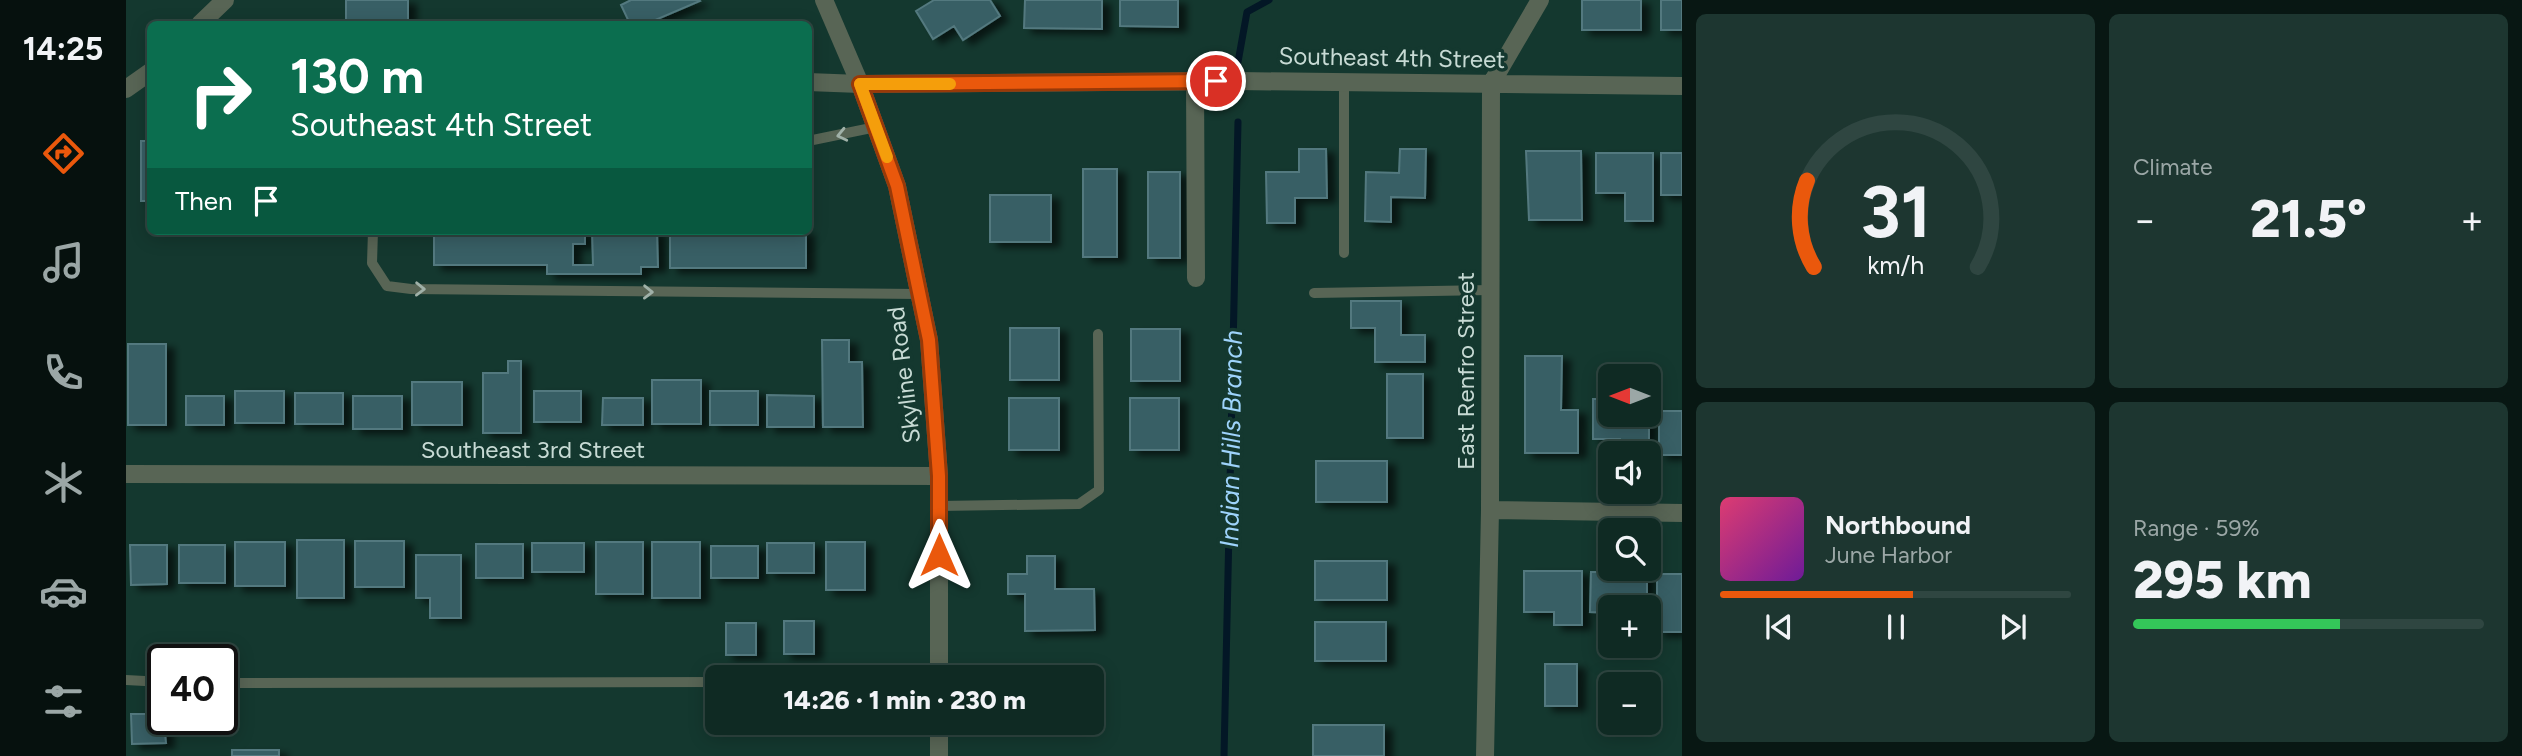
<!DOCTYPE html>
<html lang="en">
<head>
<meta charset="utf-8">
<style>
  body { margin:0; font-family:Figtree,sans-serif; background:#1d3630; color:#f1f3f6; height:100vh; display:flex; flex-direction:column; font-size:26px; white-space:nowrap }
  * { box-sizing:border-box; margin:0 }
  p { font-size:23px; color:#9ba7a6 }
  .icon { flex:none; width:38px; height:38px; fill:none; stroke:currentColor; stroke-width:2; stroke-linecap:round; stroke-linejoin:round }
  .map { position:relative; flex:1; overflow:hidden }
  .panel { display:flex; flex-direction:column; gap:14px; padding:14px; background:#081713; width:840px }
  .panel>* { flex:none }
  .guide { position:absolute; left:21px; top:21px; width:665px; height:214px; border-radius:10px; box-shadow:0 4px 18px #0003,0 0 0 2px #2f4641; background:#0b6e4f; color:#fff; overflow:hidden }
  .needle { width:46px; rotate:270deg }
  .controls { position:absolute; left:1472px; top:364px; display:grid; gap:14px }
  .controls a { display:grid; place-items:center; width:63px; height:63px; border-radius:10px; background:#0f2a23; box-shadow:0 4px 18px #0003,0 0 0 2px #2f4641; font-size:35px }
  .speed { position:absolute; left:21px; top:644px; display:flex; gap:14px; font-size:35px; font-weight:700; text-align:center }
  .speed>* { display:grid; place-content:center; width:91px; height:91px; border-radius:50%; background:#0f2a23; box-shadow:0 4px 18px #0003,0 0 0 2px #2f4641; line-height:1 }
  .speed .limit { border:4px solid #111; border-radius:10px; background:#fff; color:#111 }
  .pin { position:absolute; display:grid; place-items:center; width:60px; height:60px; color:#fff; margin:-30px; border:4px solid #fff; border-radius:50%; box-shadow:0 2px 7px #0007 }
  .me { position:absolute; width:77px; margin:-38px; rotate:0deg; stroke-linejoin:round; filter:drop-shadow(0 0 5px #0008) }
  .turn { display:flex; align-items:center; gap:24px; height:147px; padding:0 28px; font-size:32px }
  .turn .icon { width:91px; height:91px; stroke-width:2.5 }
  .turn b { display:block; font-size:49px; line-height:60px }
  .then { display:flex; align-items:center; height:66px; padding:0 28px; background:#0003; gap:14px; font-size:26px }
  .big { font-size:52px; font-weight:800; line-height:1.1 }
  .panel .widget { flex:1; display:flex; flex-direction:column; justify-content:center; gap:10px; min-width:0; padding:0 24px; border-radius:10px; background:#1d3630 }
  .panel .dial { align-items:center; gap:0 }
  .dial svg { height:182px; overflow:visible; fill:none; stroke:#2f4641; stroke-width:7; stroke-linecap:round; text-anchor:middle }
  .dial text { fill:#f1f3f6; stroke:none }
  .song { display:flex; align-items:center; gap:21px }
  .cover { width:84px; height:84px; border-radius:10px; background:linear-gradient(135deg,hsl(340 70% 55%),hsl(280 70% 35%)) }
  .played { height:7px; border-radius:4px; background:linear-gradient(90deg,#ea580c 55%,#2f4641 55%) }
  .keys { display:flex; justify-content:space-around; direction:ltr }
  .heat { display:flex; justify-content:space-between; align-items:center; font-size:38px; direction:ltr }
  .charge { height:10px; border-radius:5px; background:linear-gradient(90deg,#34c759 59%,#2f4641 0) }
  .panel .tiles { flex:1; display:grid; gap:14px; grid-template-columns:repeat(2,1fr) }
  .trip { position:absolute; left:579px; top:665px; width:399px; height:70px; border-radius:10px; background:#0f2a23; box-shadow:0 4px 18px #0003,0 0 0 2px #2f4641; font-weight:800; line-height:70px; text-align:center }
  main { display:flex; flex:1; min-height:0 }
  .menu { display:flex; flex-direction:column; width:126px; justify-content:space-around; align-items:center; background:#06110e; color:#9ba7a6 }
  .menu .icon { width:49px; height:49px }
  .menu .active { color:#ea580c }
  .menu b { font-size:32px; color:#f1f3f6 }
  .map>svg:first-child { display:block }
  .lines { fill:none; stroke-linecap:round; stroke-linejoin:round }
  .stream { stroke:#031726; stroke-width:7 }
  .building { fill:#395f65; stroke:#53797f; stroke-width:2; filter:url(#shadow) }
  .service { stroke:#586555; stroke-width:10 }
  .minor { stroke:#586555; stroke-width:18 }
  .tertiary { stroke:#586555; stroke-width:18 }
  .oneway { stroke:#a0b1a8 }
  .route-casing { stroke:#983908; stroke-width:18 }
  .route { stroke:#ea580c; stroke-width:12 }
  .slow { stroke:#f59e0b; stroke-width:12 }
  .labels { text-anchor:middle; stroke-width:7; stroke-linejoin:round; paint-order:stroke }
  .street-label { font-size:24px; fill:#c7dad4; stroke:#14382f }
  .water-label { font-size:26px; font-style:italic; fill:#9ed3fb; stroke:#14382f }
</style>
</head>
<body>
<main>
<nav class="menu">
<b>14:25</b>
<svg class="icon active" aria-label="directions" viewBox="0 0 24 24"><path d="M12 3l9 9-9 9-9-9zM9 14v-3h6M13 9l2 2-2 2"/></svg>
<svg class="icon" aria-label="music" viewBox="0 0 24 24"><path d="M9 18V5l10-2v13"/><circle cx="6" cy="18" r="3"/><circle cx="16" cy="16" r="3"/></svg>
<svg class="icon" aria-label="phone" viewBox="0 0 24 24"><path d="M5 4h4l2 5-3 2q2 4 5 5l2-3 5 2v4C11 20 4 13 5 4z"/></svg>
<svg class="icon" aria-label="climate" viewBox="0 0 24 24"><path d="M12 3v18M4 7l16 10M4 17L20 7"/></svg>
<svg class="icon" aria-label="car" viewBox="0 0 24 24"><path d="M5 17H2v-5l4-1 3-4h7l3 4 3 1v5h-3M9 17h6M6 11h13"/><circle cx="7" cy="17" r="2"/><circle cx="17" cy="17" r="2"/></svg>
<svg class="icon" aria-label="filters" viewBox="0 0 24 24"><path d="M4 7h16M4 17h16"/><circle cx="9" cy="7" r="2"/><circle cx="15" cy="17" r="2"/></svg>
</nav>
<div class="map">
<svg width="1556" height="756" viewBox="0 0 1556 756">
  <defs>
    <filter id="shadow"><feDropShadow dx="8" dy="4.5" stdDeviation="3.5" flood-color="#0009"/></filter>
  </defs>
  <rect width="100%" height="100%" fill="#14382f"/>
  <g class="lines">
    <!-- stream -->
    <path class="stream" d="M1112,62L1121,12L1143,0
      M1098,756L1112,122"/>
  </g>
  <!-- building -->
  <path class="building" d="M220,0H282V21H220Z
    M505,0H573L574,1L520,24H504L495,5Z
    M808,0H864L874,16L837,40L828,26L807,39L790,11Z
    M899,0H976V29L898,28Z
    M994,0H1052V27L994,26Z
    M1456,0H1515V30H1456Z
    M1535,0H1556V30H1535Z
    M15,141H24V201H15Z
    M1173,149H1200L1201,198H1169V223H1141L1140,172H1173Z
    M1274,149H1300L1299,198L1265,197V222L1239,221L1240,172L1273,173Z
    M1400,151H1455L1456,220H1403Z
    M1470,153H1527V221H1499V193H1470Z
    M1535,153H1556V195H1535Z
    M957,169H991V257H957Z
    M1022,172H1054V258H1022Z
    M864,195H925V242H864Z
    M308,231H459V244H447V265H467L466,231H531L532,267H515V274H421V265H308Z
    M544,231H680V268H544Z
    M1225,301H1275V335H1299V362H1249V328H1225Z
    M884,328H933V380H884Z
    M1005,329H1054V381H1005Z
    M696,340H723V362H736L737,427H697Z
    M2,344H40V425H2Z
    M1399,356H1436L1435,410H1452V453H1399Z
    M382,361H395V433H357V373H382Z
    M1261,374H1297V438H1261Z
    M526,380H575V424H526Z
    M286,382H336V425H286Z
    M109,391H158V423H109Z
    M408,391H455V422H408Z
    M584,391H632V425H584Z
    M169,393H217V424H169Z
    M641,395L688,396V427H641Z
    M60,396H98V425H60Z
    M227,396H276V429H227Z
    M477,398H517V425H476Z
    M883,398H933V450H883Z
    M1004,398H1053V450H1004Z
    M1467,399H1484V415H1522L1523,399V453H1494V439H1467Z
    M1533,411H1556V455H1533Z
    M1190,461H1261V502H1190Z
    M171,540H218V598H171Z
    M229,541H278V587H229Z
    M109,542H159V586H109Z
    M470,542H517V594H470Z
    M526,542H574V598H526Z
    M700,542H739V590H700Z
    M406,543H458V572H406Z
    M641,543H688V573H641Z
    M350,544H397V578H350Z
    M4,545H41V584L5,585Z
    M53,545H99V583H53Z
    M585,546H632V578H585Z
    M290,555H335V618H304V598H290Z
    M901,556H929V589H968L969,630L899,631V594H882V574H901Z
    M1189,561H1261V600H1189Z
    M1398,571H1456V625H1428V612H1398Z
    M1465,572H1521V607H1484V613L1464,612Z
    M1531,574H1556V632H1531Z
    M658,621H688V654H658Z
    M1189,622H1260V661H1189Z
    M600,623H630V655H600Z
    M1419,664H1451V706H1419Z
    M894,668H946V677H894Z
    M5,714H37L40,743L6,744Z
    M1187,725H1258V756H1187Z
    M106,750H153V756H106Z"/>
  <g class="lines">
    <!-- service -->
    <path class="service" d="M1218,82V253
      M682,141L750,127
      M247,231L246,263L261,286L285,289L793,294
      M1188,293L1365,290
      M813,506L953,504L973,490L972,334
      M0,680L37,682
      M96,683L592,682"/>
    <!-- minor -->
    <path class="minor" d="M74,24L99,0
      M1069,81L1070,278
      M682,82L734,84L1111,81L1556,86
      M0,89L24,72
      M0,474L813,476
      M1364,510L1556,513
      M1359,756L1364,510L1365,84L1414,0"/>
    <!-- tertiary -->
    <path class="tertiary" d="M698,0L734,84L771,186L803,340L813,476V677
      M813,723V756"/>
  </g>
  <!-- one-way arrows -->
  <defs><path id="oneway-chevron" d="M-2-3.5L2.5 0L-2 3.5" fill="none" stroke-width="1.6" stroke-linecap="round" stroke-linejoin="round" transform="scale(1.75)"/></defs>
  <g class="oneway">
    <use href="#oneway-chevron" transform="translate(716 135) rotate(167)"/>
    <use href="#oneway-chevron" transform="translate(294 289) rotate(1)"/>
    <use href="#oneway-chevron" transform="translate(522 292) rotate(1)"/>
  </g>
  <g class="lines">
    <defs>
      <path id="route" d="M813,555V476L803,340L771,186L734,84L1090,81"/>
    </defs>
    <!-- route casing -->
    <use href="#route" class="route-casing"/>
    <!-- route -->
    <use href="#route" class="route"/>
    <!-- slow -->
    <path class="slow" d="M761,157L734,84H824"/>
  </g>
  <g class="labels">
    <!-- street labels -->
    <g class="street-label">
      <text transform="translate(1266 58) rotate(1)" y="8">Southeast 4th Street</text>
      <text transform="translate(1340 371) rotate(-90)" y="8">East Renfro Street</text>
      <text transform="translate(778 375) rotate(-97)" y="8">Skyline Road</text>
      <text x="407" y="458">Southeast 3rd Street</text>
    </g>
    <!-- water labels -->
    <g class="water-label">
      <text transform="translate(1105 439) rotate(-89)" y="9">Indian Hills Branch</text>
    </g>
  </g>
</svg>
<div class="controls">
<a><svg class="needle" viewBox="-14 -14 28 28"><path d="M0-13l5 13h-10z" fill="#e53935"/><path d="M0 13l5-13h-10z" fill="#9ba7a6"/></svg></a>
<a><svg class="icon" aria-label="sound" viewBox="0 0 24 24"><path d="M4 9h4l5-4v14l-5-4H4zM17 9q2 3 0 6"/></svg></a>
<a><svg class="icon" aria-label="search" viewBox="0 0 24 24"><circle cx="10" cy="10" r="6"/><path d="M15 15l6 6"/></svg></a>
<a>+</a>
<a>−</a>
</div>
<div class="speed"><div class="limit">40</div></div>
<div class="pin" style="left:1090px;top:81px;background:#d93025"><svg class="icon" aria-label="arrive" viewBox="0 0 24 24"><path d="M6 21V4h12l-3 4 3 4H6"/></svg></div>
<svg class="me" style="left:813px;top:555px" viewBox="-20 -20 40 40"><path d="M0-17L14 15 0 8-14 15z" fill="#ea580c" stroke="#fff" stroke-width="4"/></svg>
<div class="trip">14:26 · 1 min · 230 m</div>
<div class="guide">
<div class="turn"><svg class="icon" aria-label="right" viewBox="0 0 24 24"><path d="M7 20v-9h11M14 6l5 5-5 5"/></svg><div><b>130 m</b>Southeast 4th Street</div></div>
<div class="then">Then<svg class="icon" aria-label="arrive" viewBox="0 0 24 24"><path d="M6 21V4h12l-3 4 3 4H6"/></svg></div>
</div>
</div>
<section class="panel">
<div class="tiles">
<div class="widget dial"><svg viewBox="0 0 100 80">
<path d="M14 69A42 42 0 1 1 86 69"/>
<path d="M14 69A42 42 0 0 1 11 31" stroke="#ea580c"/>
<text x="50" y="56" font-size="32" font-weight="700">31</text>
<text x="50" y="72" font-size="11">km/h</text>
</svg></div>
<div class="widget"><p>Climate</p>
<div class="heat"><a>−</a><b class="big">21.5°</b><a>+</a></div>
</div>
<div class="widget">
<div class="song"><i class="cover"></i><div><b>Northbound</b><p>June Harbor</p></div></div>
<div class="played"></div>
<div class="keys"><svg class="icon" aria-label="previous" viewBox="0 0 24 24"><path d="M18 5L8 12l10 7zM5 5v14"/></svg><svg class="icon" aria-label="pause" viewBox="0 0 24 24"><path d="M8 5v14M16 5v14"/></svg><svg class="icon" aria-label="next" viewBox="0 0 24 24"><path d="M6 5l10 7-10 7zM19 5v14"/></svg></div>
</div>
<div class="widget"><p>Range · 59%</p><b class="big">295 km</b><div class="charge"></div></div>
</div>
</section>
</main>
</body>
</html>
